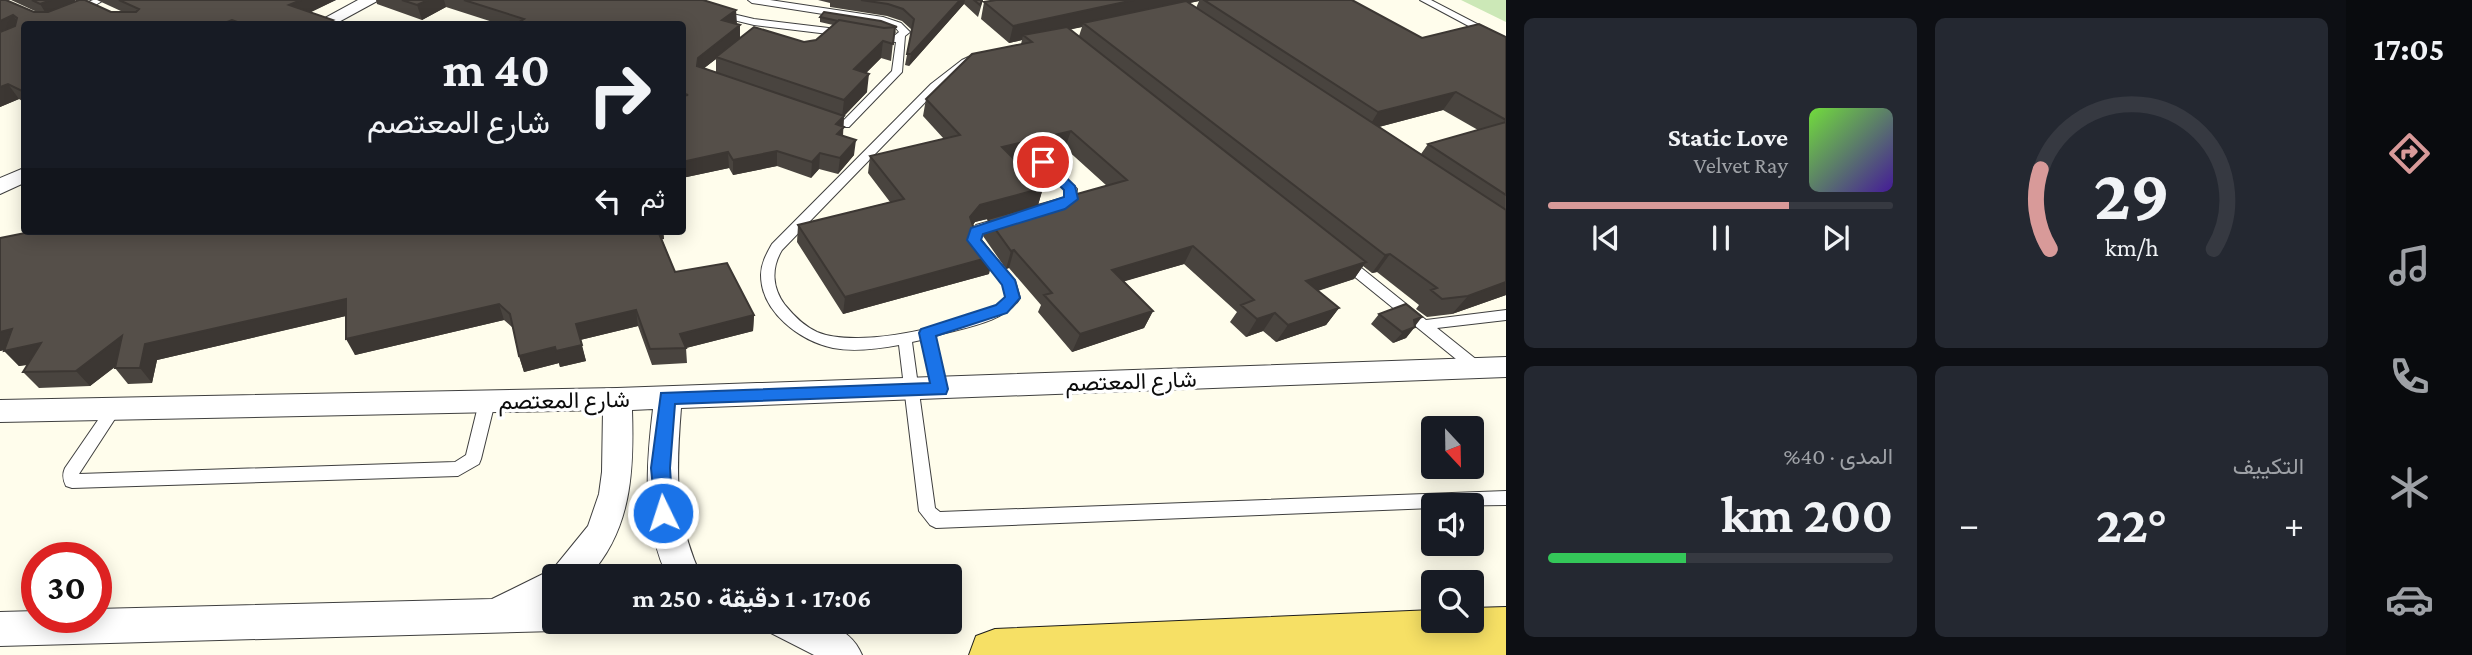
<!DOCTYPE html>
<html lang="ar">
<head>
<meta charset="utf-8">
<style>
  body { margin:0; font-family:"Crimson Pro",Vazirmatn,serif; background:#242831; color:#f1f3f6; direction:rtl; height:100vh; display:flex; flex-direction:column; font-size:26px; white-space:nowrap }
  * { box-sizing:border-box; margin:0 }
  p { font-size:23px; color:#9ea1a6 }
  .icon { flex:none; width:38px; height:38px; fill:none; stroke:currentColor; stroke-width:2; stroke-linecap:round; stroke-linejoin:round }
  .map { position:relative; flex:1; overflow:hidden; direction:ltr }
  .details { display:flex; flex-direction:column; gap:18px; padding:18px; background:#0d0f14; width:840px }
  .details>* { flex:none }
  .banner { position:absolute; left:21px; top:21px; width:665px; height:214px; border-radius:7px; box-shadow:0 4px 18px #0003; direction:rtl; background:#171b24; color:#f1f3f6; overflow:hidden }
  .needle { width:46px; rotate:158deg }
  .tools { position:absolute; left:1421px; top:416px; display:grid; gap:14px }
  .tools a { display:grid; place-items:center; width:63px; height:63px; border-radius:7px; background:#171b24; box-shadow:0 4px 18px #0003; font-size:35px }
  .speed { position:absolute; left:21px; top:542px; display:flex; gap:14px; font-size:35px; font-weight:700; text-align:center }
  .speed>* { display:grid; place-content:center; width:91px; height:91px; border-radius:50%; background:#171b24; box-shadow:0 4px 18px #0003; line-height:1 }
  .speed .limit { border:10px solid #d22; background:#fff; color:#111 }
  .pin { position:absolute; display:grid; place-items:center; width:60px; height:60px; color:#fff; margin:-30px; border:4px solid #fff; border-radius:50%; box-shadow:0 2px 7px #0007 }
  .me { position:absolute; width:77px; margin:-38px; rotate:356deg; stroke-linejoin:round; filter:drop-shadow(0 0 5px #0008) }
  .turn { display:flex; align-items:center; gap:24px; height:147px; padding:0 21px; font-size:32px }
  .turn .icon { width:91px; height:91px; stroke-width:2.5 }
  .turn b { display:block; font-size:49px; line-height:60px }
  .then { display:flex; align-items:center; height:66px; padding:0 21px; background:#0003; gap:14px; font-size:26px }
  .big { font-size:52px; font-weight:700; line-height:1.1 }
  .details .tile { flex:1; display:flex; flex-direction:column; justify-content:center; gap:10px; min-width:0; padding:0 24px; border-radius:10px; background:#242831 }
  .details .dial { align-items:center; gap:0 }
  .dial svg { height:182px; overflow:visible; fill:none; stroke:#363941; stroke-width:7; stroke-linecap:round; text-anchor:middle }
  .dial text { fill:#f1f3f6; stroke:none }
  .song { display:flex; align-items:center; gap:21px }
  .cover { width:84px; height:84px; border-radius:10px; background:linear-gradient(135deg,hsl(100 70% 55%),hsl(260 70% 35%)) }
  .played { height:7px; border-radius:4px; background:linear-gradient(90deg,#d89a99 70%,#363941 70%) }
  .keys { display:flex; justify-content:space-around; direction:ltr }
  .heat { display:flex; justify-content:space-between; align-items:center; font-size:38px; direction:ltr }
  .charge { height:10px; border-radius:5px; background:linear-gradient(90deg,#34c759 40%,#363941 0) }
  .details .tiles { flex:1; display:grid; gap:18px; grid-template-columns:repeat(2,1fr) }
  .trip { position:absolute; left:542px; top:564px; width:420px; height:70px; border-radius:7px; background:#171b24; box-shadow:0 4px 18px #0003; font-weight:700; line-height:70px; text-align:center; direction:rtl }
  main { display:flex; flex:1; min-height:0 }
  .tabs { display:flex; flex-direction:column; width:126px; justify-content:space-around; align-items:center; background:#090b0e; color:#9ea1a6 }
  .tabs .icon { width:49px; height:49px }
  .tabs .current { color:#d89a99 }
  .tabs b { font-size:32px; color:#f1f3f6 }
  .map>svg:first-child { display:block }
  .green { fill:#cce8b7 }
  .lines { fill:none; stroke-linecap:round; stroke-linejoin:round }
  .lane-casing { stroke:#3f3f3f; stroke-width:2 }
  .street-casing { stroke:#3f3f3f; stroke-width:2 }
  .primary-casing { stroke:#1d1d1d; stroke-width:2 }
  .lane { fill:#fff; fill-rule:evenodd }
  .street { fill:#fff; fill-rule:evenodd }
  .primary { fill:#f6e065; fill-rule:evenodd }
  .wall { fill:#49443f; fill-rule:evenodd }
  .shaded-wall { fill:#3c3733 }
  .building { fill:#554f49; stroke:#3c3733; stroke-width:2 }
  .route { fill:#1a73e8; stroke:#114b97; stroke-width:2 }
  .labels { text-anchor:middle; stroke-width:7; stroke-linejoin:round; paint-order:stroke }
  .street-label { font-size:23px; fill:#0c0c0c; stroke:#fff }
</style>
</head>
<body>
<main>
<nav class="tabs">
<b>17:05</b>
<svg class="icon current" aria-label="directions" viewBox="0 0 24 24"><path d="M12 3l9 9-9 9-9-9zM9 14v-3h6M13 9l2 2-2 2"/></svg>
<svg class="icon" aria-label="music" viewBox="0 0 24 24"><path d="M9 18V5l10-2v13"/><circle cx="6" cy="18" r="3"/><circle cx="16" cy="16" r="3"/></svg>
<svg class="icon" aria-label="phone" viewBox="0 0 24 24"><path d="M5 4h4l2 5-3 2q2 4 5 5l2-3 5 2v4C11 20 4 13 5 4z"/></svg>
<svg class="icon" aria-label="climate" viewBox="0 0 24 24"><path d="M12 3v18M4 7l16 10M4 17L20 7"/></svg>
<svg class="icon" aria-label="car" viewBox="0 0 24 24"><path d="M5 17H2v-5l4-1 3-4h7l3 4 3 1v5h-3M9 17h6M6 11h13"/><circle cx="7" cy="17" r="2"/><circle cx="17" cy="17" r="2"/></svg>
</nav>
<section class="details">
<div class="tiles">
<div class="tile dial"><svg viewBox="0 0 100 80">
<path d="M14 69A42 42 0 1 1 86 69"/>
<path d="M14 69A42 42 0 0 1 10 34" stroke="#d89a99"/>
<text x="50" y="56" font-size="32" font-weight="700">29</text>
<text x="50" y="72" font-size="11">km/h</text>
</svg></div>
<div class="tile">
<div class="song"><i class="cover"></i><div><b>Static Love</b><p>Velvet Ray</p></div></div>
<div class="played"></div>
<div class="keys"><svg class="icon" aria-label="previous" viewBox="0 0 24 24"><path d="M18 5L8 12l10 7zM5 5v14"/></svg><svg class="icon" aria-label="pause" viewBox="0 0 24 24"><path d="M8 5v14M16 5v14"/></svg><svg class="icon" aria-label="next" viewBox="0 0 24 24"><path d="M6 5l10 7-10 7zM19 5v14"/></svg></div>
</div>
<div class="tile"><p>التكييف</p>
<div class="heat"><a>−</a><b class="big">22°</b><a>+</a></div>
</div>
<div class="tile"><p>المدى · 40%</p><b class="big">200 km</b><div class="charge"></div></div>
</div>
</section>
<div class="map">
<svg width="1506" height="655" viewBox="0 0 1506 655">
  <rect width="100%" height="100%" fill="#fffdec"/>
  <!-- green -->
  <path class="green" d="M1461,0H1506V22Z"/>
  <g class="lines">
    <defs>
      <path id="lane" d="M93,0H104L92,7H86V3Z
        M748,0H770L883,17L901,23L910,32L905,36L902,72L849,127H841L821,120L820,118L825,115L843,121L892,71L896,42L875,41L870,38L875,35L894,36L899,32L895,27L881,23L752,3Z
        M1420,0H1431L1506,39V46Z
        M720,11L754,19L845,30L850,33L845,36L754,25L717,16V12Z
        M975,54L983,56L968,64L939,88L782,250C771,268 772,288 785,305C794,316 804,326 817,332C859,350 966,324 1004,301L1006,298L1004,285L970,243L968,236L976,225L1004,217L1008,218L1010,221L1008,224L984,231L980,239L1015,281L1020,298C1005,323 961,328 935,336L947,389L945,393H935L921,340L912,342L935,508L940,512L1506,491V505L1433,506V508L936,528L930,525L919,511L899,345C877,349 854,352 833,348C800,341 761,312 761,275C761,263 767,253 772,244L931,84L962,60Z
        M1043,159L1047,160L1077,189L1075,202L1062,210H1054L1052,207L1065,197V190L1037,162Z
        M1344,257L1349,258L1426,320L1506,310V320L1437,328L1482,364L1484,368L1482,372H1472L1339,264L1338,261Z
        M487,396L492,398L495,402L481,459L479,464L458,476L72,488L66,486C63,480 62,475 65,468L109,404L114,402L119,404L122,408L79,474L455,462L466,455L479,402L482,398Z"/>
      <path id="street" d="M358,0H379L335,24H314Z
        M24,168V183L0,194V178Z
        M1506,357V377L681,408C676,471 674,517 701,576H667C642,521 646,467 653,409L632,410C634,470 632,529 589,576H555V621H569L567,626L555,631L0,646V612L37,611V618H96V609L492,599L553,569L588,526L599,494L602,472L603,410L0,422V400L617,388Z
        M766,621C801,621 846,616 862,655H814L771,633Z"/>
      <path id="primary" d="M1506,607V655H969L976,636L995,629L1433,610V621H1472V608Z"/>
    </defs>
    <!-- lane casing -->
    <use href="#lane" class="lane-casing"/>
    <!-- street casing -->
    <use href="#street" class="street-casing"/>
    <!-- primary casing -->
    <use href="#primary" class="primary-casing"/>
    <!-- lane -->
    <use href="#lane" class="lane"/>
    <!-- street -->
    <use href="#street" class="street"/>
    <!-- primary -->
    <use href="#primary" class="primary"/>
  </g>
  <!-- wall -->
  <path class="wall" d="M0,0L34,12H37L11,0H75V1L111,12H123L97,0H336L310,12L333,20L334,24H24V102L19,99L0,107Z
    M376,0H703L736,10V24L740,39L804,42L816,40L833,25L820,22V17L897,32L894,33L891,61L881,58L866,73L867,92L844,116L843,136L854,155L838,174L819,169L811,178L777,166L733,175L729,168L682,178V24H499L446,7L422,20L377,4ZM716,59V72L704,68Z
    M818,0H983L978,17L964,4L909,66L905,65L912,30L902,21L887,16L830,7V3Z
    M996,0H1352L1422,38L1506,37V295L1452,314L1427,317L1416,309L1419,305L1377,272L1372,273L1363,266L1354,279L1318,291L1339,308L1326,325L1276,342L1263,331L1246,337L1230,322L1237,312L1184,264L1124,281L1153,311L1144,328L1072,352L1038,312L1041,305L1009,268L1006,269L983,236L988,219L975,222L973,225L989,274L843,314L797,242L798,225L890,202L868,173L870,156L944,139L923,116L926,99L1021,44L1022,40L1009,43L981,19L984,2ZM1199,1L1196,8L1189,3ZM1082,27L1079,36L1070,29ZM1443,110L1478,130L1428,144L1421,154L1379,127ZM1065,148L1107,186L1038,205L1043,188L1015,160Z
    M34,231H663L664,239H662L675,272L754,315L753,331L686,348L687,363L652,365L638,326L580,340L586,361L560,367L559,363L524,372L519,356L513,328L504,320L355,355L346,316L157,360L152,383L128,384L115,368V367L90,386L39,388L23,372L28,365L19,366L4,350L0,351V238Z
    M1379,314L1415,326V327L1406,338L1393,343L1371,324Z"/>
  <!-- shaded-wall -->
  <path class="shaded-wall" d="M51,0H75L79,7L49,18L40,4Z
    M301,0H336L295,20L289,5Z
    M428,0H444L446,7L422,20L417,5Z
    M960,0H965L964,4L909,66L911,54Z
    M1134,0H1199V1L1087,26L1083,23L1082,27L1028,39L1023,35L1022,40L1009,43L1013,26Z
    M736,10L737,24L723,35L722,20Z
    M13,15L23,30L0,39V21Z
    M232,20L234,24H222Z
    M333,20L334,24H324Z
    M740,25V40L716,57V59L698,73L697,66L698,58Z
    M883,41L881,58L852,87L854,69Z
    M869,74L867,92L844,116L842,142L836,149V124L842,118L844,100Z
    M8,84L19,99L0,107V87Z
    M1456,92L1443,110L1367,130L1378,112Z
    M1071,131L1065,148L998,164L1002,147Z
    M856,140L854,155L838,174L840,158Z
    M777,151V166L733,175V160Z
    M728,152L729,168L682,178V162Z
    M820,153L819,169L811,178L812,162Z
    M1043,188L1038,205L975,222L966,234L970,217L980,205Z
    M656,231H663L664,239L657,240Z
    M1193,246L1184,264L1105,287L1112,270Z
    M1014,250L1009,268L1006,269L1011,251Z
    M1390,254L1377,272L1372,273L1385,255Z
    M994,256L989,274L843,314L845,297Z
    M1366,262L1354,279L1294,298L1306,281Z
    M1506,282V295L1452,314L1468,296Z
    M346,299L354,314L157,360L152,383L140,368L145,344Z
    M499,304L504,320L355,355L346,339Z
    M1339,308L1326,325L1276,342L1288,325Z
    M636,310L638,326L580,340L576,324Z
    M1153,311L1144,328L1072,352L1080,334Z
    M1275,313L1263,331L1246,337L1257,319Z
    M754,315L753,331L686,348L680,334Z
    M1422,317L1406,338L1393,343L1414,320Z
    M12,329L27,345L0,351V332Z
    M122,336L135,351L90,386L76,371Z
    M41,343L55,359L19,366L4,351Z
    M582,345L586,361L560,367L559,363L524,372L519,356L555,347Z"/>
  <!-- building -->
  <path class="building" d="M0,0H6L34,12H48L79,0H85L111,12H136L139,9L119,0H301L289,5L333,20L324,24H243L232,20L222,24H24V92L8,84L0,87V32L15,26L17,18L13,15L0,21Z
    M32,0H51L40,4Z
    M402,0H428L417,5Z
    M464,0H703L736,10L722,20L740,25L698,58L697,66L844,116L836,124L844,127L837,134L856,140L840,158L820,153L812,162L777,151L733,160L728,152L682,162V96L688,95L682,93V24H516L524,19Z
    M861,0H960L911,54H907L914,19L903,9L888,4Z
    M974,0H982L980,5Z
    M996,0H1134L1013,26L984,2Z
    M1204,0H1352L1422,38L1479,24L1506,37V120L1456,92L1378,112Z
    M1186,1L1506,210V282L1468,296L1442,299L1431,290L1437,288L1390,254L1385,255L1083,23Z
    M824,12L881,21L897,27L884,28L839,20L838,21L820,17Z
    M839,20L884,28L895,27L893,44L883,41L854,69L869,74L844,100L716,57L754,27L804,42L816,40Z
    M1067,27L1366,262L1306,281L1339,308L1288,325L1275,313L1257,319L1241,305L1254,300L1193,246L1112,270L1153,311L1080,334L1044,295L1052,293L1014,250L1011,251L988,219L1127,180L1071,131L1002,147L1043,188L980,205L970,217L975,232L994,256L845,297L798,225L904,199L870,156L960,135L926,99L972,54L1032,42L1023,35Z
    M1506,122V195L1428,144Z
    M35,231H658L675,272L727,263L754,315L680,334L686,348L650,349L636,310L576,324L582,345L556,351L555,347L519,356L510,314L499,304L346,339V299L145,344L140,368H115L122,336L76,371L23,372L41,343L4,351L12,329L0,332V238Z
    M1406,304L1422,317L1414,320L1415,327L1402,332L1379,314Z"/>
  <!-- route -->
  <path class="route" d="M1038,159H1047L1075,186L1078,199L1065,209L983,234L981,240L1015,280L1020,298L1007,313L936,336L948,389L946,394L675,404L670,468L673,513L670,519L663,522L656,519L651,468L661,393L930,383L919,333L921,329L996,305L1005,297L1002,285L967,240L971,228L1064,197V190L1038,165Z"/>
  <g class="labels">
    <!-- street labels -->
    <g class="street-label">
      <text transform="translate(1131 381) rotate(-2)" y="8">شارع المعتصم</text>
      <text transform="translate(564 400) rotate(-1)" y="8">شارع المعتصم</text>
    </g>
  </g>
</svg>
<div class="tools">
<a><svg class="needle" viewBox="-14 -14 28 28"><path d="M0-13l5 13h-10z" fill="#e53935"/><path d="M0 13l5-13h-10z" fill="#9ea1a6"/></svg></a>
<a><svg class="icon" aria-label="sound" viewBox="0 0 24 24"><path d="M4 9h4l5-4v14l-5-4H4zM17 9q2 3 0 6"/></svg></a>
<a><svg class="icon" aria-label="search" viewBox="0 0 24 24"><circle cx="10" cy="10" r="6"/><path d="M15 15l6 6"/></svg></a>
</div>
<div class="speed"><div class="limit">30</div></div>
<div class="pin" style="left:1043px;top:162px;background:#d93025"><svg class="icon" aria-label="arrive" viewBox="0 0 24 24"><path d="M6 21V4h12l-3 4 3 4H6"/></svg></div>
<svg class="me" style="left:663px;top:513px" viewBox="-20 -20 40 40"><circle r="17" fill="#1a73e8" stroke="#fff" stroke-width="3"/><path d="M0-11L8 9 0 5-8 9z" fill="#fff"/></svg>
<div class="trip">17:06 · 1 دقيقة · 250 m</div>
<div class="banner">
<div class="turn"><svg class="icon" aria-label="right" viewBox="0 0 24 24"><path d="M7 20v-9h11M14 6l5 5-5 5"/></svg><div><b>40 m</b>شارع المعتصم</div></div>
<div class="then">ثم<svg class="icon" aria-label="left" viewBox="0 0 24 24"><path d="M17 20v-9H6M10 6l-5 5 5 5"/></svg></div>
</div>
</div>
</main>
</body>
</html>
